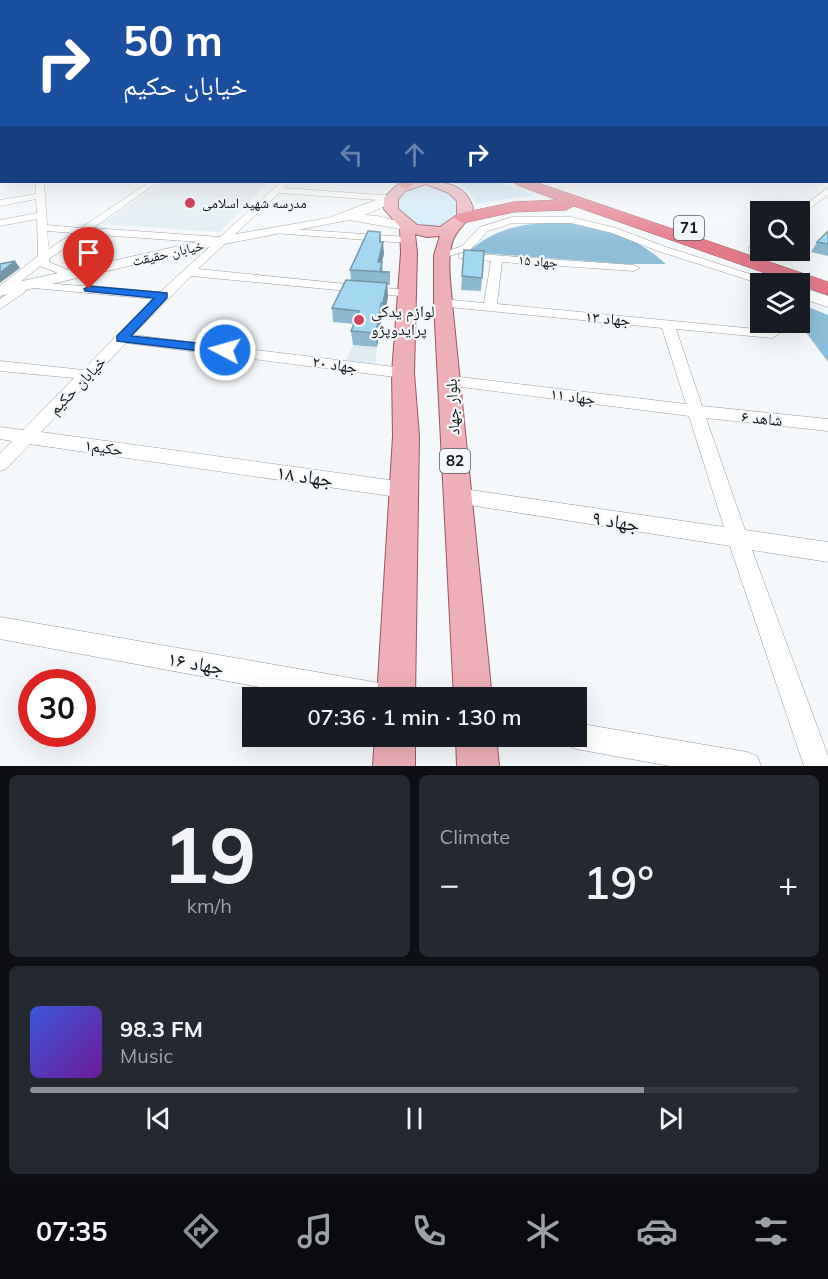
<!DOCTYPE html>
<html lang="en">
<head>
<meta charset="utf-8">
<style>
  body { margin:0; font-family:Mulish,"Noto Naskh Arabic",sans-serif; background:#242831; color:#f1f3f6; height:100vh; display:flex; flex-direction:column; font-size:22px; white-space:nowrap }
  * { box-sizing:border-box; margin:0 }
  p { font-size:20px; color:#9ea1a6 }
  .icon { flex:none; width:33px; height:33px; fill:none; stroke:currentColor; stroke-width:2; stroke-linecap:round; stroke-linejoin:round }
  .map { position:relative; height:766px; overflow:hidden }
  .side { display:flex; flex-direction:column; gap:9px; padding:9px; background:#0d0f14; flex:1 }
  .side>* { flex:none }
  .banner { position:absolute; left:0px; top:0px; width:828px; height:183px; box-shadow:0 6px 24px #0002; background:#1a4fa0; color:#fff; overflow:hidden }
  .tools { position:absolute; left:750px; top:201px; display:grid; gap:12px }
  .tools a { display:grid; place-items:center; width:60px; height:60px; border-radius:0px; background:#171b24; box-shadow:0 6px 24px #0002; font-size:30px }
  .speed { position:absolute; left:18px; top:669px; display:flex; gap:12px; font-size:30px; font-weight:700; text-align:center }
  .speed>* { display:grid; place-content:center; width:78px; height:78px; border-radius:50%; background:#171b24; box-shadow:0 6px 24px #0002; line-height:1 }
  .speed .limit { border:9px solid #d22; background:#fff; color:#111 }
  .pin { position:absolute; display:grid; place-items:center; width:51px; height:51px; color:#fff; margin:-62px -26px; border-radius:50% 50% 50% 0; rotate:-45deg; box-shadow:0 0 6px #0007 }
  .pin .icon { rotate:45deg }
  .me { position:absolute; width:66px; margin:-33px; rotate:276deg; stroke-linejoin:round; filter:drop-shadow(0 0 4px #0008) }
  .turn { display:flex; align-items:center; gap:21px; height:126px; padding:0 24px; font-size:27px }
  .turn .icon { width:78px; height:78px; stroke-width:2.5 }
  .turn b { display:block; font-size:42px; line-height:51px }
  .lanes { display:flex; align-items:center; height:57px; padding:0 24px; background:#0003; justify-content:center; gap:30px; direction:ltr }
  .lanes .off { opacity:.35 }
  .big { font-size:45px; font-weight:600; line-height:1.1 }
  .side .tile { flex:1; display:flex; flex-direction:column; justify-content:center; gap:9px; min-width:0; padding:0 21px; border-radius:9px; background:#242831 }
  .side .dial { align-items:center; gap:0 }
  .dial b { font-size:78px; line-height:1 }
  .song { display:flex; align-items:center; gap:18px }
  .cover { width:72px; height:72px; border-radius:9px; background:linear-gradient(135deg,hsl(230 70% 55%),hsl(280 70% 35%)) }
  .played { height:6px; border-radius:3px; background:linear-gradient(90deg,#8c9099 80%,#363941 80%) }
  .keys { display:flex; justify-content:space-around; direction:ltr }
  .heat { display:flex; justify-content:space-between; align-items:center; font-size:33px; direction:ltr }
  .side .tiles { flex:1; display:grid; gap:9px; grid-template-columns:1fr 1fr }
  .tile:last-child { grid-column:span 2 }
  .trip { position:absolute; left:242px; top:687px; width:345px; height:60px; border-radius:0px; background:#171b24; box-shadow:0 6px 24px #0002; font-weight:600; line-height:60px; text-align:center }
  .tab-bar { display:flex; height:96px; justify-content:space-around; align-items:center; background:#090b0e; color:#9ea1a6 }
  .tab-bar .icon { width:42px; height:42px }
  .tab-bar .on { color:#8c9099 }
  .tab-bar b { font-size:27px; color:#f1f3f6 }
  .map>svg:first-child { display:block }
  .built { fill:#e0ecf2 }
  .green { fill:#cfebfb }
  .forest { fill:#8dbfda }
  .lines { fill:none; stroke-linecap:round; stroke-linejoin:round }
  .street-casing { stroke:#969a9c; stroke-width:1 }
  .secondary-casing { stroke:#969a9c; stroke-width:1 }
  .primary-casing { stroke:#9a5761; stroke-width:2 }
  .highway-casing { stroke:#9a5761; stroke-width:1 }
  .street { fill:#fff; fill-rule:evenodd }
  .secondary { fill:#fff; fill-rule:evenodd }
  .primary { fill:#eeafb8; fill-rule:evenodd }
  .highway { fill:#e37a89; fill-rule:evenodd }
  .wall { fill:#8db9d0 }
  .shaded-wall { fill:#7396a9 }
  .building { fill:#a4d7f2; stroke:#7396a9; stroke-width:1.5 }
  .route { fill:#1a73e8; stroke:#114b97; stroke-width:1.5 }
  .poi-dot { fill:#d0405f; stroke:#f4f8fa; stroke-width:2 }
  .labels { text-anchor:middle; stroke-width:4.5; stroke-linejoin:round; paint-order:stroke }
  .far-poi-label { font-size:14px; fill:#131516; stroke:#f4f8fa; text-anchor:start }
  .far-street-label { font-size:14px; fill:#131516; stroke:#f4f8fa }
  .shield { fill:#f4f8fa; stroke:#56595a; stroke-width:1.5 }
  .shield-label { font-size:15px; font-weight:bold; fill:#131516 }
  .poi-label { font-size:16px; fill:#131516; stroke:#f4f8fa; text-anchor:start }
  .street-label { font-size:16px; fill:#131516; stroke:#f4f8fa }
  .near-street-label { font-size:20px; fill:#131516; stroke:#f4f8fa }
</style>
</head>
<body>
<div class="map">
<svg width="828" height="766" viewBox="0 0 828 766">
  <rect width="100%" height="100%" fill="#f4f8fa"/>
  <!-- built -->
  <path class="built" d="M163,182H269L220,232L101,224Z
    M353,345L377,347L375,364L346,361Z"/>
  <!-- green -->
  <path class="green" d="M455,182H497L535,195L476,204L470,192Z
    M417,184C440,185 458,188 459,215C434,232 419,232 395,211C398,195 401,190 417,184Z"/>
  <!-- forest -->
  <path class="forest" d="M556,222C600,226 633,234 666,264H626L468,252C495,228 521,224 556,222Z
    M806,306L828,315V362L799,323L800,308Z"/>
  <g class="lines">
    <defs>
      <path id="street" d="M0,137H2V140H0Z
        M0,148H2V152H0Z
        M0,170H2V174H0Z
        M36,182H44L47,225L81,228L149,182H158L93,228L220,237L281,182H289L284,188L395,196V200L392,201L279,193L198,269L406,290L412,294L410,297L191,276L133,335L403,368L408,370L410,373L408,376L403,378L126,343L41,432L404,482L411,485L413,490L411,495L404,498L30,444L6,469L0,471V453L12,441L0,439V427L23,430L74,378L0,371V361L83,370L153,299L34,288L30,286V282L160,292L214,243L85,234L49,259V262L76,273V277H68L40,266L7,293H0V286L38,256L37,219L0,226V220L37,213L36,199L0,206V200L36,194ZM47,231L73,233L49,249Z
        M828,188V195L800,216V212L797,211Z
        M512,217H571L616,228L663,246L781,284H761L655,250L612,233L571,223H513L488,231L470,250L442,258L437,255L462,246L480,227Z
        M277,228L407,237L412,240L407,243L273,233V229Z
        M760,240V248L757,251H749V247Z
        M463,253L634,265L640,268L634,271L502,262L497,304L777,331L779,334L772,338L676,329L702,406L828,419V431L706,418L745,530L828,542V562L752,550L828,756V766H804L730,546L450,502L448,496L450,490L457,488L724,527L689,416L446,385L444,381L451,376L686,404L662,328L439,306L437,303L443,299L484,303L491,261L459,258V254Z
        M21,285L25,286V292L0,309V299Z
        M0,617L391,685L400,689L403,698H319L0,639Z
        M576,723L747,752L757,756L761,766H670L576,749L567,745L563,736H576Z"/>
      <path id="secondary" d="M392,194L398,198L396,201L365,215L378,216L412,225V231L349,220L219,245L0,296V286L219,237L328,218Z
        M800,287L828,296V307L800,298Z"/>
      <path id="primary" d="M409,182C434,182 464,178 473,208C470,222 457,228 453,240C446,258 451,284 452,303L492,698H454L434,303V255L440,236L427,237L415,234L417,253L414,373L419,436L415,698H377L393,436L392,373L401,253L400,227L384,209V198L396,186ZM426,184L449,193L457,201V215L440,227L417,225L398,209V199L405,191Z
        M375,736H415V766H373Z
        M456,736H496L499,766H457Z"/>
      <path id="highway" d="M397,182H412L414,184L406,189L401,187Z
        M514,182H535L828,282V295L574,206L566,210L514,212L463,223L454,218L457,214L514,202L557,200L517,185Z"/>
    </defs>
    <!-- street casing -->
    <use href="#street" class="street-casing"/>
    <!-- secondary casing -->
    <use href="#secondary" class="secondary-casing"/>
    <!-- primary casing -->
    <use href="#primary" class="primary-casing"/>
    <!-- highway casing -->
    <use href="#highway" class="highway-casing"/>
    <!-- street -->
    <use href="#street" class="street"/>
    <!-- secondary -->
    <use href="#secondary" class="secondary"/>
    <!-- primary -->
    <use href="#primary" class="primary"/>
    <!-- highway -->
    <use href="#highway" class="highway"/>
  </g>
  <!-- wall -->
  <path class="wall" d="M828,231V256L811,252L817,242Z
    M380,232L381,242L384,254L382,262L383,272H390V285H387L388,297L384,317H382L377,347L353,345L351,331L354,324L333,322L332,308L351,280L350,270Z
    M464,250L482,278L481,291L461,290Z"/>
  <!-- shaded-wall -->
  <path class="shaded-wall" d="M380,232L381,243L383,242L384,254L379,272L378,262Z
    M15,261L20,268L0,283V273Z
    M387,283L388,297L384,317L383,303Z
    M381,303L382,317L377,347L376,333Z"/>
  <!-- building -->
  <path class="building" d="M368,231L380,232V242H383L378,262H382L380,272H390L350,270Z
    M828,231V244L817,242Z
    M464,250L484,251L482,278L462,276Z
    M15,261L0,273V264Z
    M346,280L387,283L383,303H381L376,333L351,331L359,311L332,308Z"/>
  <!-- sky -->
  <linearGradient id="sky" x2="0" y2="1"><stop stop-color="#7fb4de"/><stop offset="0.56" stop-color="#fafcfd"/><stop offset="1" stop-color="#fafcfd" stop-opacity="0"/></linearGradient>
  <rect width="828" height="244" fill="url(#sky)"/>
  <!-- route -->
  <path class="route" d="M89,286L167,293V298L131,336L225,346L232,350L225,354L117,341V336L154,298L85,291L84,289Z"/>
  <!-- markers -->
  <g class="poi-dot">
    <circle cx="190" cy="203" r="6"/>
    <circle cx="359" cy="320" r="6"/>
  </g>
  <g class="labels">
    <!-- far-poi labels -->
    <g class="far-poi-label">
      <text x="202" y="208">مدرسه شهید اسلامی</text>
    </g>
    <!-- far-street labels -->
    <g class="far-street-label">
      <text transform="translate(168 253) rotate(-13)" y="5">خیابان حقیقت</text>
      <text transform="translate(538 261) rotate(4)" y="5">جهاد ۱۵</text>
    </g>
    <!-- shield labels -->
    <g class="shield">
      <rect x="674" y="216" width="30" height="24" rx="4.5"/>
      <rect x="440" y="449" width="30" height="24" rx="4.5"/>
    </g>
    <g class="shield-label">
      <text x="689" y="233">71</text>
      <text x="455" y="466">82</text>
    </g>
    <!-- poi labels -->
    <g class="poi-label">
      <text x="371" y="317">لوازم یدکی<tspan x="371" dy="18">پرایدوپژو</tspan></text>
    </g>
    <!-- street labels -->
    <g class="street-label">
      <text transform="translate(608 318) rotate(5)" y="6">جهاد ۱۳</text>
      <text transform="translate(335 364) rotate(8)" y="6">جهاد ۲۰</text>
      <text transform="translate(77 385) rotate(-46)" y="6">خیابان حکیم</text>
      <text transform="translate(573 396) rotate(7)" y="6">جهاد ۱۱</text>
      <text transform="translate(452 407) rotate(-93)" y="6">بلوار جهاد</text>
      <text transform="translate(762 418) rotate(6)" y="6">شاهد ۶</text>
      <text transform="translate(104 447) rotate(8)" y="6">حکیم۱</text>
    </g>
    <!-- near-street labels -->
    <g class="near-street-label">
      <text transform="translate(305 476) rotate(8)" y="7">جهاد ۱۸</text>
      <text transform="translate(616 521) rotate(9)" y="7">جهاد ۹</text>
      <text transform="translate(196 663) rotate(10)" y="7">جهاد ۱۶</text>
    </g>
  </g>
</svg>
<div class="tools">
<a><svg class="icon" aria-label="search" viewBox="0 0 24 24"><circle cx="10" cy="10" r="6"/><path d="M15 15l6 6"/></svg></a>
<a><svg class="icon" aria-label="layers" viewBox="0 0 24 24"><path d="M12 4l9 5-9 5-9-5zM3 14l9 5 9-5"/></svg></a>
</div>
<div class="speed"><div class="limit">30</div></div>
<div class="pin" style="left:89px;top:289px;background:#d93025"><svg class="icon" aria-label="arrive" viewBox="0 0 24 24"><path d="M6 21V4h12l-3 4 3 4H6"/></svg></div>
<svg class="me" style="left:225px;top:350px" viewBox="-20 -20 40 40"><circle r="17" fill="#1a73e8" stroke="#fff" stroke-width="3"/><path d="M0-11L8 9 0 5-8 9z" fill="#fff"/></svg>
<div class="trip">07:36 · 1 min · 130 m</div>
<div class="banner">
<div class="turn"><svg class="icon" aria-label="right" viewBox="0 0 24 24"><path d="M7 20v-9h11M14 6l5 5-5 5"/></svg><div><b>50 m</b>خیابان حکیم</div></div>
<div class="lanes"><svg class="icon off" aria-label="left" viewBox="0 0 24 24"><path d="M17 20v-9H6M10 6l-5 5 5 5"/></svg><svg class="icon off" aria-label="ahead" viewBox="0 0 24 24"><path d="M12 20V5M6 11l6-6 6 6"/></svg><svg class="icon" aria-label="right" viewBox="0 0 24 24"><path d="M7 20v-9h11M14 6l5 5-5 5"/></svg></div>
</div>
</div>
<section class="side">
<div class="tiles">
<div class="tile dial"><b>19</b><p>km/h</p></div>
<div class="tile"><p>Climate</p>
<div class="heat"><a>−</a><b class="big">19°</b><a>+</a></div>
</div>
<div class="tile">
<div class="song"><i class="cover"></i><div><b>98.3 FM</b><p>Music</p></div></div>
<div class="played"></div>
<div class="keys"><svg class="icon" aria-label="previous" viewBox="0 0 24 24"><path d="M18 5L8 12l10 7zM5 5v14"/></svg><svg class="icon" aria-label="pause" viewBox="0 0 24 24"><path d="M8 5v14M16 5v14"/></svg><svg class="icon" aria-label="next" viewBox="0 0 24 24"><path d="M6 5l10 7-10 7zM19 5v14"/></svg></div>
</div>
</div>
</section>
<nav class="tab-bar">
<b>07:35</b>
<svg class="icon on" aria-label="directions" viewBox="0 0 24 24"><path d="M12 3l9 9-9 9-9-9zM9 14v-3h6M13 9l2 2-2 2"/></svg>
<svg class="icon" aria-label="music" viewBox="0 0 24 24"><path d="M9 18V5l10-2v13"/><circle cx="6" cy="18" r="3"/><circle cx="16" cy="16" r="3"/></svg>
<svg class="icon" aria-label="phone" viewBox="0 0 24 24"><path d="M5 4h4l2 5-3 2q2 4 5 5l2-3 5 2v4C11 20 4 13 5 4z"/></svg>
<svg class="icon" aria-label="climate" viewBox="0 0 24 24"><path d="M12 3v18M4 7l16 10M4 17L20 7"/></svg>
<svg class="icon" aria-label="car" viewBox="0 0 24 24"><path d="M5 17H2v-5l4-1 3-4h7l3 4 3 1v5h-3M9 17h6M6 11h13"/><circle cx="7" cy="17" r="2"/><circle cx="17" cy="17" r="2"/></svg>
<svg class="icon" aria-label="filters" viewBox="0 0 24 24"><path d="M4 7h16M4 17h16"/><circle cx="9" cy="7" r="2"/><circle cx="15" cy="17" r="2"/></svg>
</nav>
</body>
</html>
